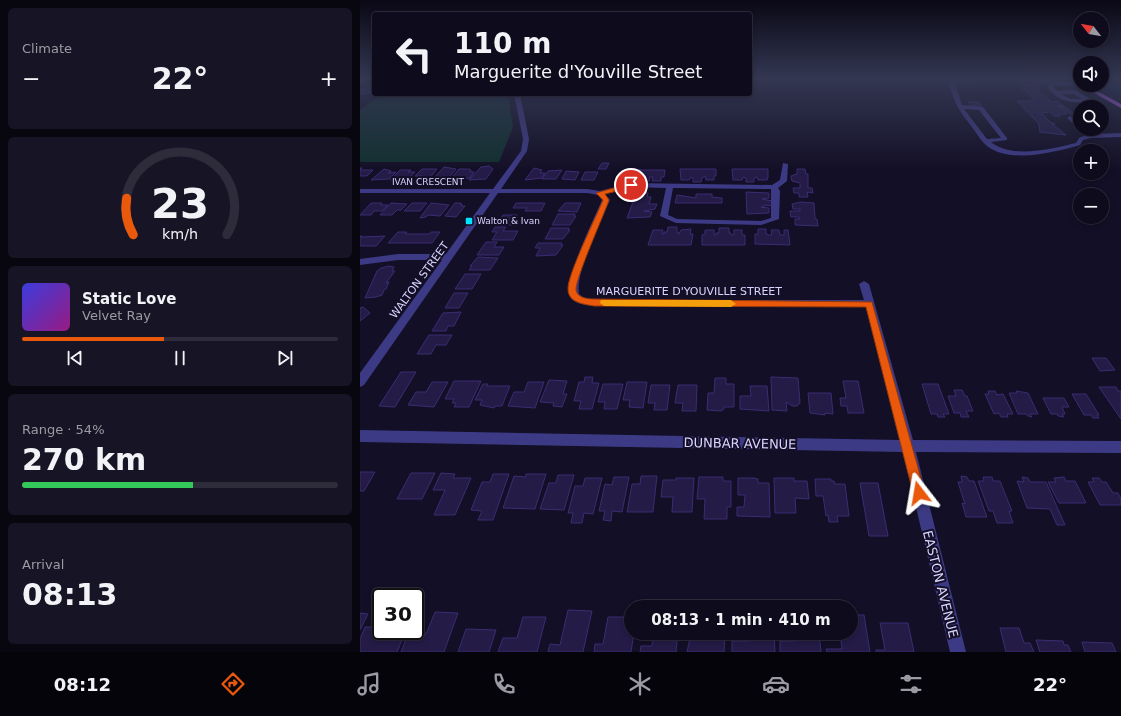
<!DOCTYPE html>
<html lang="en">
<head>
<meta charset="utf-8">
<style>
  body { margin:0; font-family:"DejaVu Sans",sans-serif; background:#171425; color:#f1f3f6; height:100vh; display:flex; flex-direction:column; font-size:15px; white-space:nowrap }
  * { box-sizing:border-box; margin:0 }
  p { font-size:13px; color:#9b9ba3 }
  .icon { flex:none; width:22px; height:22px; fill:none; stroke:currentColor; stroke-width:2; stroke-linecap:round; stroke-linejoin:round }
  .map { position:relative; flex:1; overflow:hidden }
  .panel { display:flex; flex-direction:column; gap:8px; padding:8px; background:#08060f; width:360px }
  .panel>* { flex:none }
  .hud { position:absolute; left:12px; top:12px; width:380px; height:84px; border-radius:4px; box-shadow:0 2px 6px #0003,0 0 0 1px #2e2b3b; background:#0e0b1c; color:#f1f3f6; overflow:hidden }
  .needle { width:26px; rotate:301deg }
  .controls { position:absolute; left:713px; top:12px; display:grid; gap:8px }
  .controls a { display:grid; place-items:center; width:36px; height:36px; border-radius:50%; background:#0e0b1c; box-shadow:0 2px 6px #0003,0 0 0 1px #2e2b3b; font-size:20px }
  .speed { position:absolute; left:12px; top:588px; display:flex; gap:8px; font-size:20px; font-weight:700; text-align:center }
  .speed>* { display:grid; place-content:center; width:52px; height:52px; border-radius:50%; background:#0e0b1c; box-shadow:0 2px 6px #0003,0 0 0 1px #2e2b3b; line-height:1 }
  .speed .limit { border:2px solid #111; border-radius:6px; background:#fff; color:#111 }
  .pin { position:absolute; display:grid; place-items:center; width:34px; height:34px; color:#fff; margin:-17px; border:2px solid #fff; border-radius:50%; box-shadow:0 1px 4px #0007 }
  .me { position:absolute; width:44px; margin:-22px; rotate:346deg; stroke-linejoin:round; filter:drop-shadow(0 0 3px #0008) }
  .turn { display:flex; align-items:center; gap:14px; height:84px; padding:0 16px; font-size:18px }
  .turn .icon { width:52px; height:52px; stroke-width:2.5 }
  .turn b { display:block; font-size:28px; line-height:34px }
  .big { font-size:30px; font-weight:600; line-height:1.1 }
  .panel .widget { flex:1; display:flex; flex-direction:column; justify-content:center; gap:6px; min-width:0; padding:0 14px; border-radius:6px; background:#171425 }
  .panel .dial { align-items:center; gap:0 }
  .dial svg { height:104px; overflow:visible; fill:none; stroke:#2e2b3b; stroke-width:7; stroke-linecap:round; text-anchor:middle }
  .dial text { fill:#f1f3f6; stroke:none }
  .song { display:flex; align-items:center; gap:12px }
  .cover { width:48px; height:48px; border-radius:6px; background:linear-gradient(135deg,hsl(240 70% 55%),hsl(310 70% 35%)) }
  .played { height:4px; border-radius:2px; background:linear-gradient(90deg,#ea580c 45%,#2e2b3b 45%) }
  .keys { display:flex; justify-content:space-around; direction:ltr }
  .heat { display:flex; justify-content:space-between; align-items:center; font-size:22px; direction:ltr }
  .charge { height:6px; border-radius:3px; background:linear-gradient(90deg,#34c759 54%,#2e2b3b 0) }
  .trip { position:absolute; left:264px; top:600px; width:234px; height:40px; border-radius:20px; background:#0e0b1c; box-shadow:0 2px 6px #0003,0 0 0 1px #2e2b3b; font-weight:600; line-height:40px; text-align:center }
  .tabs { display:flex; height:64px; justify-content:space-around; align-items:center; background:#06040b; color:#9b9ba3 }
  .tabs .icon { width:28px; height:28px }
  .tabs .current { color:#ea580c }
  .tabs b { font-size:18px; color:#f1f3f6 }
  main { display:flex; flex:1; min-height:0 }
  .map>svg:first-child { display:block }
  .green { fill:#12302f }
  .water { fill:#0a1f44 }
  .building { fill:#241b47; stroke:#3b2d73 }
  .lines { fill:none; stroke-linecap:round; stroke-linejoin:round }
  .minor { fill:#3d3a85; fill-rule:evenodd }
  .major { fill:#c25bff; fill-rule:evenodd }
  .route { fill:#ea580c; stroke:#983908 }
  .slow { fill:#f59e0b }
  .poi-dot { fill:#00e5ff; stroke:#130f26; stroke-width:1.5 }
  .labels { text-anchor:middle; stroke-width:4; stroke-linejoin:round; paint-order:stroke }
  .far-street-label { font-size:9px; fill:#d9d4ff; stroke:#130f26 }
  .far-poi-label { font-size:9px; fill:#d9d4ff; stroke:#130f26; text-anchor:start }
  .street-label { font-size:11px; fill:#d9d4ff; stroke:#130f26 }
  .near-street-label { font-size:13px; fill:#d9d4ff; stroke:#130f26 }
</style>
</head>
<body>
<main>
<section class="panel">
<div class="widget"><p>Climate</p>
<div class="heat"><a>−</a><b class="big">22°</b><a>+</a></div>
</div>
<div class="widget dial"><svg viewBox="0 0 100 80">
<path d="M14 69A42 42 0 1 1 86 69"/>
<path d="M14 69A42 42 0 0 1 9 41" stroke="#ea580c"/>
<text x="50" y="56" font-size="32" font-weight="700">23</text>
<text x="50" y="72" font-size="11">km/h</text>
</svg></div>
<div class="widget">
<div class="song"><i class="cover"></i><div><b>Static Love</b><p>Velvet Ray</p></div></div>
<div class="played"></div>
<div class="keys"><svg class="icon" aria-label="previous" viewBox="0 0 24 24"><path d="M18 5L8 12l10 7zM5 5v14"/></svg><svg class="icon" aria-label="pause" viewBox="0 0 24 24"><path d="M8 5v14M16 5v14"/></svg><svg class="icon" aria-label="next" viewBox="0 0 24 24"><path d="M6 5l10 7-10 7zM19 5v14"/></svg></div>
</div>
<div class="widget"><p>Range · 54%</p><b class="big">270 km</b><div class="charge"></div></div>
<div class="widget"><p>Arrival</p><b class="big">08:13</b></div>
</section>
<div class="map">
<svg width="761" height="652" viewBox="0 0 761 652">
  <rect width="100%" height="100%" fill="#130f26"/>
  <!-- green -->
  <path class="green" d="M23,94H148L153,127L139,162H0V110Z"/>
  <!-- water -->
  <path class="water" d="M742,79H761V96L742,84Z"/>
  <!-- building -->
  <path class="building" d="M657,83L679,86V92L682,94L692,102L697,101L703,106H698L707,114H698L700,116H694L690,112L681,113L690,122L695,124H692L706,135L680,132L679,124L657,101H676Z
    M4,88H14L12,92L14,93L0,94L2,92L0,91Z
    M608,102H619L622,106H611Z
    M699,106H703L720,118V121Z
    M242,163H249L246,169H238Z
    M129,166L133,169L126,179L109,180L121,167Z
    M84,167L96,169L87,180L73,179Z
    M0,168H2L0,170H13L7,176H0Z
    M174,168L182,170L180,173H185L182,178L165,180Z
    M24,169L31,171L28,173L36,172L29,179L11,180Z
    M62,169H77L68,180H59L62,176H55Z
    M99,169H109L111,170L110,172H114L110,178L90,180Z
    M275,169L283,170H305L304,177H301V181H292L293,177H290L289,181H281L282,177L272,179V176H265L266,172H274Z
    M320,169H356V176H354V180H346L345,176L342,178L341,182H333V178L331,177L329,180H321Z
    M372,169H408V177L407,180H398L397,177L394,178V182H386V178L383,177L382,180H373Z
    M437,169H445L446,174H448V188H452L453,193L447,192L448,197H439V193H434L433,188H440V183L432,181L431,176L437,174Z
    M40,170H51L48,172H55L50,177L30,180Z
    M202,170L196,179H182L188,171Z
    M206,171L219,172L215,180L202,179Z
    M225,172H238L234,180H221Z
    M386,192L409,193V198L402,199L412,201V206L404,205V208L401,207L409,208V213L387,214Z
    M279,193H288L287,197H291L289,204H297L295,209L284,211L292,212L290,217L267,218L273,202H271L272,197H278Z
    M336,194H352V197L362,198V203H315L317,195L336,198Z
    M440,202L454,203L455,219H457L458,226L435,225V219H440L439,217H431L430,211H440V209H433L432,204Z
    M11,203H22L21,205H28L22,211H14L11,215H0Z
    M31,203L47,204L41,210H37L32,215H20Z
    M52,203H67L60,211H44Z
    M71,203L89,205L80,216L68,215L66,217L60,218Z
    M95,203H101L100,204H102L101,206H105L96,217L85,216Z
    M156,203H185L181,211H165L167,208H153Z
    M205,203H221L217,212L198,211Z
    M198,214H215L214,216H216L210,225H192Z
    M143,215H157L152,225H137Z
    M135,227H146L143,231H158L153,240H132L137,232H132Z
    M308,227H317V233H319V234L321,230L331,229L330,234H333L331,245H288L293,230H303L302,234H304V232H307Z
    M191,228H209L208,230H210L203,239H185Z
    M359,228H369V233H371V235H374V230H382V235H385V245H342V235L345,234V230H354V235H356V233H359Z
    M398,229H406V234L409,235H412L411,230H419L420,235H424V230H428L430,245L395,244V234H398Z
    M38,232H47L45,234H69L71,232H80L72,243H28Z
    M0,236H2L1,237L25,236L16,246H0Z
    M126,242H137L134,247H144L139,255H117Z
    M178,243H202L201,245H203L196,255L176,256L180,248H175Z
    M118,257L138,258L130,270H109L112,266H110Z
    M29,266L34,267L32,271H35L26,283L29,282L26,289L24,290L22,295L16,297L5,298L17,271L21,268Z
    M105,274H121L112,289H95Z
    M94,293H108L99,308H85Z
    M3,307L10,313L0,321V308Z
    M101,312L94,326H88L86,331H72L83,313Z
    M69,335H92L86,345H76L71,354H57Z
    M732,358H746L755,370L740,371Z
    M41,372H56L35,407L19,406Z
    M225,377H233L232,383H239L232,409H219L221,401H214L219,382H224Z
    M411,377L438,378L440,403L437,406H432L426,402L427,411L412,410Z
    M355,378H366V384H374V407H364V409L361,411L347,410L348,393H354Z
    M189,380L207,381L203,394H207L202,407L193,406L194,403L180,402Z
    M94,381H121L109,407H94L96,403H92L94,399H85Z
    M483,381H498L504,413H488L487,406H481L480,398H486Z
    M72,382H88L74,407L48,405L56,392H66Z
    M168,382H184L175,408L148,406L154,392H164Z
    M267,382H287L283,408L269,407L270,400H263Z
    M123,384H128L127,386H150L142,406H135L134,408L120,405L122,400H115Z
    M243,384H263L257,409H244L245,402H238Z
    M562,384H578L589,414H583L585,417H578L577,414H571Z
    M291,385H310L307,410H294L295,403H288Z
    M318,385H337L336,411H322L323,403H315Z
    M390,386H407L409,411L380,409V396H391Z
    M739,387H756L758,391H761V419Z
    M594,390H602L605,396H607L613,411H606L609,417H601L600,413H594L588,396H596Z
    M628,391H635L637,395L643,394L653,414H647L648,417H641L639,413L634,414L625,394H629Z
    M656,391L668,393L678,414H670L672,417L668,416L666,414H658L649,393H657Z
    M448,393H471L473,414L465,413V415L450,413Z
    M712,394H726L739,415H737L739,418H733L731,415H724Z
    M683,398H704L709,407H702L705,414H702L704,417L698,416L697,414H691Z
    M0,472H15L4,491H0Z
    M51,473H75L62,499H37Z
    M81,473L95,474L93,478H111L95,515H74L85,490H73Z
    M133,474H149L133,520H118L122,511L111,510L122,482H130Z
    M166,474H186L175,509L143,508L154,476L166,477Z
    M198,475H214L204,510L180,509L189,483H196Z
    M281,476H297L293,512H267L272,484H280Z
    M601,476L607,477L609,481H614L627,517H606L602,503L605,504L598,482H602Z
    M254,477H269L262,512L252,511L251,521L243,520L245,511H239L245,484L252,485Z
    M339,477H363V481H371V507H367V519H344L345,499H337Z
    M623,477H632L633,481H640L652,511H649L653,523H637L633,511H629L618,481H624Z
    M662,477L668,478L670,482H686L705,525H697L690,509L667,508L657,481L664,482Z
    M704,477L706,481H715L726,503H699L688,482H696L694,478Z
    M225,478H242L233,514L224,513L222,523H211L213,513H208L215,486H223Z
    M316,478H334L332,512H312L313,497H301L303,480H316Z
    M378,478H394L398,479V483H409L410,517L377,516V507H384L385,495H378Z
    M414,478H434V481H447L449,499L435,498L436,513H415Z
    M732,478H739L742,482H746L753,493H758L761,499V505H740L728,482H734Z
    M455,479H471V481H474L475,484H485L489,516H477L478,522H469L468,515L466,516L463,496H456Z
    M500,483H518L528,536H509Z
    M208,610L232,611L223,652H188L190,644L200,645Z
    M75,612L98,613L84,652H41L48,634H66Z
    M0,613L8,614L0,630Z
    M491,615H504L510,652H467L466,649H482L480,633H491Z
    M20,617L21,631H46L37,652H0V639L5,627H15Z
    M163,617H186L177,652H138L143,638H157Z
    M248,617H271V633H274L271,652H234L235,644H243Z
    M520,623H548L554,652H516V650H525Z
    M640,628H659L664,643H670L674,652H646Z
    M106,629L136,630L129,652H98Z
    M293,633H318L316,652H280L281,646H292Z
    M331,633H365L364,652H327Z
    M389,633H414L415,652H372V641H389Z
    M434,633H459L461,652H420V641H435Z
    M676,640L703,641L704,645H708L711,652H680Z
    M722,642L752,643L756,652H725Z"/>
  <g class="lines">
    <!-- minor -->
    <path class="minor" d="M2,79H9L0,84V80Z
      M595,79H677L720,83L721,85L719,86L694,85L693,86L697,91L715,90L730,99V101C714,104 696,102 687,86L689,84L645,80L595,83L602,105L623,107L647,138V140L631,142C651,159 692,149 716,143L719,138L726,135L708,119L707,118L710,116L720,124V129H726L732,134L761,133V137L731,138L723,140L720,145C695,152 650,164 627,146C621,141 617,134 612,127C600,112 593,102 589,82ZM701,94H714L722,99H710ZM604,109L619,110L641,138L627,139Z
      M154,94H160L169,139L167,151L141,189H227L240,191L271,183L412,185L420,180L423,163L428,164L427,181L418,188L420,191L419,219L401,225L316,223L300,216L306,188L271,187L245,194L250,200C240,222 215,272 219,294L224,298L234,300H504L499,284L504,281L509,284L553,440L761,441V453L556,452L606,652H590L543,452L0,442V430L540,440L506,307L234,306C226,305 213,304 210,296C203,281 235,217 242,200L238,195L227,193H138L4,385L0,387V373L82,260H38L0,265V259L38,254H86L130,193H0V189H133L161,151L163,139ZM313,188L411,189V218L401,221L317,219L308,215Z"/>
    <!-- major -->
    <path class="major" d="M709,79H715L720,82V85H726L761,104V108Z"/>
  </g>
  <!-- sky -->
  <linearGradient id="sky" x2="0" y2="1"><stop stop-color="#0a0815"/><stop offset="0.46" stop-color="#333752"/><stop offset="1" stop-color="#333752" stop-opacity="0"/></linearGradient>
  <rect width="761" height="170" fill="url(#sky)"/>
  <!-- route -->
  <path class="route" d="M271,183L274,184V187L245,194L249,200C244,215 215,279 216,290C217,298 228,299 234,299L512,302L565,493L563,497L559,499L555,497L553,493L506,307L234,306C224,304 208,303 208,289C207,276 236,217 243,200L236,193Z"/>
  <!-- slow -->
  <path class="slow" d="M241,300H371L376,304L371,307L244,306L240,303Z"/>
  <!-- markers -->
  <rect class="poi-dot" x="105" y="217" width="8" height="8" rx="2"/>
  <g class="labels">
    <!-- far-street labels -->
    <g class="far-street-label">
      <text x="68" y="185">IVAN CRESCENT</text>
    </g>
    <!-- far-poi labels -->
    <g class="far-poi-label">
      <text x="117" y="224">Walton &amp; Ivan</text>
    </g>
    <!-- street labels -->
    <g class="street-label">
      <text transform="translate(59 280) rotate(-54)" y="4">WALTON STREET</text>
      <text x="329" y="295">MARGUERITE D'YOUVILLE STREET</text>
    </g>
    <!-- near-street labels -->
    <g class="near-street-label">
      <text transform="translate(380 443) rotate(1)" y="5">DUNBAR AVENUE</text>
      <text transform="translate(581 584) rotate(76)" y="5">EASTON AVENUE</text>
    </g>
  </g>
</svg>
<div class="controls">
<a><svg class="needle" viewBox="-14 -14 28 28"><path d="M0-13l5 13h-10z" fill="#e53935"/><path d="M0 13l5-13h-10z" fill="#9b9ba3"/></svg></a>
<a><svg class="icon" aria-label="sound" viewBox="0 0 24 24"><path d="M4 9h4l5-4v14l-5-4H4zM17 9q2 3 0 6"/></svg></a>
<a><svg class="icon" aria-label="search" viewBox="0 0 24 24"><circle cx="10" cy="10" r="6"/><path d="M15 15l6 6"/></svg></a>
<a>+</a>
<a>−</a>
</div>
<div class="speed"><div class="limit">30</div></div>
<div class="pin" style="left:271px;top:185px;background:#d93025"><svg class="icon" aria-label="arrive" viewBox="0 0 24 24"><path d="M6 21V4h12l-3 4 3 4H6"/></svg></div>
<svg class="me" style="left:559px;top:493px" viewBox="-20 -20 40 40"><path d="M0-17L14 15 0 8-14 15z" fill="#ea580c" stroke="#fff" stroke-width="4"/></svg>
<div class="trip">08:13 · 1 min · 410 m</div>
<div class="hud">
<div class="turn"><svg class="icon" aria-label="left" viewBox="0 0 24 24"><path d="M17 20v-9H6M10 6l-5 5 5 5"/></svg><div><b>110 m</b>Marguerite d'Youville Street</div></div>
</div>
</div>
</main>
<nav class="tabs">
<b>08:12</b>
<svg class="icon current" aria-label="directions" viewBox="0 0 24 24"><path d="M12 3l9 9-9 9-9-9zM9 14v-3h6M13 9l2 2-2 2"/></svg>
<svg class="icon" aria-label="music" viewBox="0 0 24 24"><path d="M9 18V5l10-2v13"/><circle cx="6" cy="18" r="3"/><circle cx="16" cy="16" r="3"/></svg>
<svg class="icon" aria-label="phone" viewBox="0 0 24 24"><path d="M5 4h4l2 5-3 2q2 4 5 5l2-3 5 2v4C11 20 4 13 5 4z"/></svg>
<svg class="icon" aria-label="climate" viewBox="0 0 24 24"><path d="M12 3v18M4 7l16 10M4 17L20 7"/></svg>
<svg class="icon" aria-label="car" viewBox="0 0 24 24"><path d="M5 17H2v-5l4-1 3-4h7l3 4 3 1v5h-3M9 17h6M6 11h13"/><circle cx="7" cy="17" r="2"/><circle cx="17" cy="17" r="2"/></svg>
<svg class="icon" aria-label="filters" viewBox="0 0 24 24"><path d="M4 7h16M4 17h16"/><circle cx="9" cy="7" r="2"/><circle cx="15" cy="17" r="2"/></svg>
<b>22°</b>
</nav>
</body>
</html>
